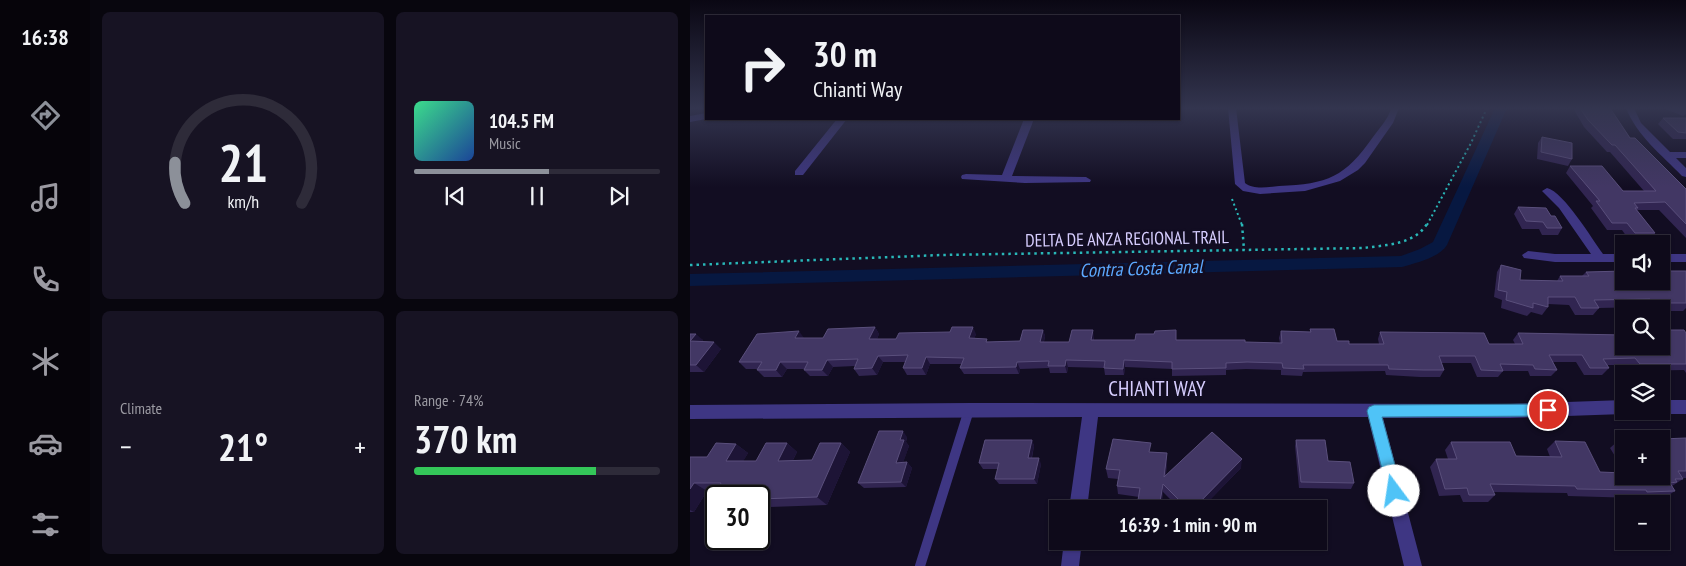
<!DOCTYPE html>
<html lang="en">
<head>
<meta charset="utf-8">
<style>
  body { margin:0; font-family:"PT Sans Narrow",sans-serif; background:#171323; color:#f1f3f6; height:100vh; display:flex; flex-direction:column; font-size:19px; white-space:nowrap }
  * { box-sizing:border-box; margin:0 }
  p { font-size:16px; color:#9b9aa2 }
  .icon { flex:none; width:28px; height:28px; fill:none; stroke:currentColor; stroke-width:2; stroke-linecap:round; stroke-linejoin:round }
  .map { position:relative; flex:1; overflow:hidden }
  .details { display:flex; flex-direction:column; gap:12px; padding:12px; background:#08060e; width:600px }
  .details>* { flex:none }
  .guide { position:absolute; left:15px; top:15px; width:475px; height:105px; border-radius:0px; box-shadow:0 1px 4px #0004,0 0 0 1px #2e2b39; background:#0e0a1a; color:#f1f3f6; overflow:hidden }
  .tools { position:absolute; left:925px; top:235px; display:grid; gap:10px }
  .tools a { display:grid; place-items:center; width:55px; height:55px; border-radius:0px; background:#0e0a1a; box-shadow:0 1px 4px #0004,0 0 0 1px #2e2b39; font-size:25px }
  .speed { position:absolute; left:15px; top:485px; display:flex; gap:10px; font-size:25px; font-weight:700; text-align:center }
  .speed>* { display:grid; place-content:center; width:65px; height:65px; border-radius:50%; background:#0e0a1a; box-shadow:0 1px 4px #0004,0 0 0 1px #2e2b39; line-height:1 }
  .speed .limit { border:2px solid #111; border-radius:8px; background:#fff; color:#111 }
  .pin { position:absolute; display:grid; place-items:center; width:42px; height:42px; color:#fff; margin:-21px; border:2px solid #fff; border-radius:50%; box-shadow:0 1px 5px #0007 }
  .me { position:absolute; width:55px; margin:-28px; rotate:346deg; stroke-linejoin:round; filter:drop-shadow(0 0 4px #0008) }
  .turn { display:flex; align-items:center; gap:18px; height:105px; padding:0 25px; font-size:22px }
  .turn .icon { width:65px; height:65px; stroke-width:2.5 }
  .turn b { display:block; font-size:35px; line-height:42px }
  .big { font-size:38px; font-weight:700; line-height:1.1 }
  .details .card { flex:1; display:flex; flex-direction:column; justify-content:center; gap:8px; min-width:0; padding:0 18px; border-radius:8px; background:#171323 }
  .details .dial { align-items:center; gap:0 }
  .dial svg { height:130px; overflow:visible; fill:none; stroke:#2e2b39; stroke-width:7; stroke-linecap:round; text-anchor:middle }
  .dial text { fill:#f1f3f6; stroke:none }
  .song { display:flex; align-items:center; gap:15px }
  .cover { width:60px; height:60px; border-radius:8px; background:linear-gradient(135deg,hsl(150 70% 55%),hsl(220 70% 35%)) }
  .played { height:5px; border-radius:2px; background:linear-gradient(90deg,#8c9099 55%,#2e2b39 55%) }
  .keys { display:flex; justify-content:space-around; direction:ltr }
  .heat { display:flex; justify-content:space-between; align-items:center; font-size:28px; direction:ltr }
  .charge { height:8px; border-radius:4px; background:linear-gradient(90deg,#34c759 74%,#2e2b39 0) }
  .details .tiles { flex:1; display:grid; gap:12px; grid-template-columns:repeat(2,1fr) }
  .trip { position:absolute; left:359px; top:500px; width:278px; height:50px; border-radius:0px; background:#0e0a1a; box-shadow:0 1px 4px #0004,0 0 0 1px #2e2b39; font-weight:700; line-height:50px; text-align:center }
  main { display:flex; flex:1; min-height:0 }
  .tab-bar { display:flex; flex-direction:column; width:90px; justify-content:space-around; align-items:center; background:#06040a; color:#9b9aa2 }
  .tab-bar .icon { width:35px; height:35px }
  .tab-bar .selected { color:#8c9099 }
  .tab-bar b { font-size:22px; color:#f1f3f6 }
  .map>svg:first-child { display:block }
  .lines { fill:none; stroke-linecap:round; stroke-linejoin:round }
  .canal { fill:#071841; fill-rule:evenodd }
  .path-far1 { stroke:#29b7b8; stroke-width:2; stroke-dasharray:2 3; stroke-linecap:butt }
  .path { stroke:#29b7b8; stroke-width:2.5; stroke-dasharray:2.5 4; stroke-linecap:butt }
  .service { stroke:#3e3683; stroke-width:10 }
  .minor { fill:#3e3683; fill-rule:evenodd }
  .wall { fill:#312551 }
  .shaded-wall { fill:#1d1436 }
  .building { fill:#423764; stroke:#5a4f7c }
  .route { fill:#4fc3f7; stroke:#337fa1 }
  .labels { text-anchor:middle; stroke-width:5; stroke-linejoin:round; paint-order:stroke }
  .street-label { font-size:18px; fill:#d7ceff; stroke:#120d22 }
  .water-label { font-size:19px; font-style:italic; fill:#5ca9ff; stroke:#120d22 }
  .near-street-label { font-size:21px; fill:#d7ceff; stroke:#120d22 }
</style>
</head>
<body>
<main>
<nav class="tab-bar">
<b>16:38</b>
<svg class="icon selected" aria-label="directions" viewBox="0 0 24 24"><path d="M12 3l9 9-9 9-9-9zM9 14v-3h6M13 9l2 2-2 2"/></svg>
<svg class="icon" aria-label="music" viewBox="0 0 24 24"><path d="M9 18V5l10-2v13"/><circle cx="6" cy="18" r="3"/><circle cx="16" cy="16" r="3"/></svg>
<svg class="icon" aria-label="phone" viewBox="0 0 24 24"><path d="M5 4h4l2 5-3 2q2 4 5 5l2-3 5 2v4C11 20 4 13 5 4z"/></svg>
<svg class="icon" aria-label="climate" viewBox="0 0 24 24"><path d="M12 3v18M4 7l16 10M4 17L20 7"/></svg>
<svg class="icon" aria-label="car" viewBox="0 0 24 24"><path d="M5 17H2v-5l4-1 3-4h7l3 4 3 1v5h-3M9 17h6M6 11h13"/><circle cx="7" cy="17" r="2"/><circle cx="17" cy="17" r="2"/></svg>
<svg class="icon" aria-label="filters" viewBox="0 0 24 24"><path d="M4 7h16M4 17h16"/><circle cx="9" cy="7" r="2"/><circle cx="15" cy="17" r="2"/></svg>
</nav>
<section class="details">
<div class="tiles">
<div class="card dial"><svg viewBox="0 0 100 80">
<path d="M14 69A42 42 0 1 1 86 69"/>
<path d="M14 69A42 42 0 0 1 8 44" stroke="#8c9099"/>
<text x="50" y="56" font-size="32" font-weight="700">21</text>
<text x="50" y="72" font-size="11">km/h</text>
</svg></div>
<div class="card">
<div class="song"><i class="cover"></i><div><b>104.5 FM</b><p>Music</p></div></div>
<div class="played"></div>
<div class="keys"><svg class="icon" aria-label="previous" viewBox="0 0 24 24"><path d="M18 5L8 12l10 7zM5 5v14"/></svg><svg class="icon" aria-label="pause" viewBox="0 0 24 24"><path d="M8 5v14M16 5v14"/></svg><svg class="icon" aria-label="next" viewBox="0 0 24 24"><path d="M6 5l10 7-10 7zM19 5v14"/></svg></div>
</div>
<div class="card"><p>Climate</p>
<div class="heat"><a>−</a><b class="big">21°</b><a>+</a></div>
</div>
<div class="card"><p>Range · 74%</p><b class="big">370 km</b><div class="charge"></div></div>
</div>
</section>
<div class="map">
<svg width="996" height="566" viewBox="0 0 996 566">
  <rect width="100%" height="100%" fill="#120d22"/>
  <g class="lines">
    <!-- canal -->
    <path class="canal" d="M805,108H817L757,245C749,258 725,263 712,267L0,286V274L711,256L730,249L743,242Z"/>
    <!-- path-far1 -->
    <path class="path-far1" d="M542,199L552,225
      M737,225L781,143L797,108"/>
    <!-- path -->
    <path class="path" d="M552,224L554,250
      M0,265L252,255L673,248C695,245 724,245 737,224"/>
    <!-- service -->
    <path class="service" d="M230,566L279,410"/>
    <!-- minor -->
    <path class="minor" d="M538,108H546L555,183C564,190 578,187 589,186C638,184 655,177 683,137C690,127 698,120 701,108H709L703,123L675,163L668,170L650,181L615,191L570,194L553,191L545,184Z
      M936,108H944L951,123L980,152H996V158H986L996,168V177L992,176C972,155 947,136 936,108Z
      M16,113V119L0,122V116Z
      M147,119H157L113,175H105V171Z
      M334,119H344L322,176L396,177L401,180L400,182L335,183L272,179L271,177L272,175L276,174L312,175Z
      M857,188C874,192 902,239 913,254H934V262H865L834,258L832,255L838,251L865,254H901L869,208L852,191Z
      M971,254H996V262H971Z
      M934,400V411H940L934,414L820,418H693L732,566H714L678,417H408L397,509H379L392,417L0,419V405L279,403L820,404Z
      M971,400H996V414H971L966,412L971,411Z
      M374,541H392L389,566H371Z"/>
  </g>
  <!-- wall -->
  <path class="wall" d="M883,108H920L940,138L996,189V238L969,210H947L965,233L960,240H939L932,230H917L901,208L903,206L876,173L880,166L933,191H954L920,152H917L894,127Z
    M973,108H996V114L993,116Z
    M973,118H996V139H983L968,124Z
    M852,137L882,159L878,166L847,159L848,143Z
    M828,207L861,216L872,228L868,235H852L849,229H832L824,214Z
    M811,265L830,280L867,281L870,276H892L896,272L996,271V308L993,311H971V309H955L953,307L909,308L903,315H885L879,305L858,304V307L852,315L841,312L837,316L811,308L812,300L804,297L807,272Z
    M185,327L189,334L187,339H206L286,334L284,339L299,342L330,341L353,330L355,336L354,342H379L404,337V340L590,343L589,338L591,331L620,332V329L647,341L659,344H689L688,339L690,332L799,344H825L823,340L828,333L934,346L996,333V373L994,370L943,371L939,365H917L919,368L912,375H894L886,362H863L867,370L861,376H840L838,371H813L808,377H787L781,363H751L754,370L750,377H730L696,375L695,371L613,372L612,376L591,375V370L556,369L536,370V375L482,376V369L435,367L434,375H415L414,368L378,367L377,373H360L359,368L330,369L329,374H274L270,368L271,364H240L236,375H217L213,368L215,362H193L187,375L169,376L164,369L165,366L143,367L138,376H120L114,370V369H97L92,377H74L67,370L68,369H56L49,362L114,338H133Z
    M0,334L13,340L12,341L31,349L14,372H0Z
    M217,437L216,442L219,446L213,462H217L222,468L216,487L174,488L168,483Z
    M996,438V478H992L993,479L982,486L985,491L974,498L947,499L946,498L878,496L877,493L803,492L805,495L798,502H773L770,495L749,496L740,467L746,459H758L755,450L761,442L826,456L860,457L857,449L865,441L910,472L971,476Z
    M342,440L344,446L342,458L351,464L347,484H309L305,479L308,469H293L289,463Z
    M606,440L638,461L664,483L661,489L609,488L605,446Z
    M929,440H934V471L920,448Z
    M97,443L107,452L103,460H122L151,443L160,452L137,505L80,507L78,511H69V496H26V507L20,503L26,492L17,491L4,512H0V457H17L46,444L58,453L53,461H66Z
    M462,452L477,453V462L476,475L551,468L511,509H490L473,492L471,509L449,508L448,500L449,497L428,494L427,486L428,479L418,478L416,469Z"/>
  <!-- shaded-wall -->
  <path class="shaded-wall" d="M185,327L189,334L184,346L179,339Z
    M283,327L286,334L282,345L279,338Z
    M353,330L355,336L352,349L350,342Z
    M403,330L404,337L402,347L401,340Z
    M109,331L114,338H105Z
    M6,334L13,340L7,348L0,341Z
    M24,342L31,349L14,372L6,365Z
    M188,356L193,362L187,375L182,368Z
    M236,357L240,364L236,375L232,368Z
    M137,360L143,367L138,376L132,370Z
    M376,360L378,367L377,373L375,366Z
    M434,360L435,367L434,375L433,369Z
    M90,362L97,369L92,377L86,370Z
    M327,362L330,369L329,374L326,367Z
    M213,431L217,437L216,442L219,446L211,469L206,463L210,440Z
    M342,440L344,446L340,464L338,458Z
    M97,443L107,452L98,469L88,461Z
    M151,443L160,452L137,505L127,497Z
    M46,444L58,453L48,470L36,461Z
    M477,453V462L474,485V477Z
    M349,458L351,464L347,484L344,479Z
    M552,459L551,468L511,509H503Z
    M217,462L222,468L216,487L211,482Z
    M4,483L17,491L4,512L0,510V489Z
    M473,484V492L471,509L470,502Z
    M69,499L80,507L78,511L69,504Z"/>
  <!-- building -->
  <path class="building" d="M890,108H920L940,138H945L996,189V224L975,202L944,203L948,208H945L965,233H945L937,223H922L906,201H910L880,166H912L933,191H966L925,145H922L898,120Z
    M973,118H996V133L988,132Z
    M852,137L882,143V159L851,152Z
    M828,207L856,208L861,216H865L872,228H857L853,222L836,221Z
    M811,265L831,270L830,280L873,281L870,276H899L896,272L934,271V281H971V271H996V303H963L960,299L904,300L909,308H891L885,297H858V307L843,303V308L816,300L817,292L808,290Z
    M185,327L179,339H206L209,333L260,332L262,327H283L279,338L297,339L296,342L330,341L333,330H353L350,342H379L382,330H403L401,340H445L446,334H464L465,331L486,330V340H555V342L592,343L591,331L621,332L620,329H644L647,341H659V344H694L690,332L794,333L799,344H833L828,333L934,335V346H971V330H994L996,333V364H950L945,358L913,359L919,368H900L892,355H859L867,370L845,369L843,365L810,364L813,371L791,370L785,356H749L754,370H734L699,369L698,365H613L614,369L593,368L592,363L557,362L536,363V368L482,369V362L434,360L433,369L414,368L415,361L376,360L375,366H358L359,361L327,362L326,367L270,368L274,358L236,357L232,368H213L218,355L188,356L182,368L164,369L168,359L137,360L132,370H114L118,362H90L86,370H67L72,362H49L67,334L109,331L105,338H133L138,329Z
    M0,334H6L0,341Z
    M0,341L24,342L6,365H0Z
    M189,431H213L210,440H214L206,463L217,462L211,482L168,483Z
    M522,432L552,459L503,509H498L473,484L470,502L448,500L450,488L427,486L430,470L416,469L423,439L461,443L459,452L477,453L474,477Z
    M996,438V471H988L993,479H985L987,482L980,483L985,491L957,492L956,490L887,489L885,486L800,484L805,495H779L777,488L755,489L746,459H767L761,442H820L826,456L872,457L865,441L895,442L910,472L934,473V476H971V439Z
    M295,440H342L338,458H349L344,479H305L309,463H289Z
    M606,440H635L638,461L660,462L664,483L611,482Z
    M929,440H934V447Z
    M26,443L46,444L36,461H66L76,443H97L88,461L122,460L130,443H151L127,497L69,499V496H26V503H20L31,483H4L0,489V457H17Z"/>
  <!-- sky -->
  <linearGradient id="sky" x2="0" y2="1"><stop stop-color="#0a0713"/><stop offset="0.58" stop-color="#33354f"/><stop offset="1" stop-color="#33354f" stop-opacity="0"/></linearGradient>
  <rect width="996" height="187" fill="url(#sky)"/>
  <!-- route -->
  <path class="route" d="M858,404L863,405L865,410L863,414L858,416L692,417L712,491L709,496L704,499L699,496L677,411L679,407L684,405Z"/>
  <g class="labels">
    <!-- street labels -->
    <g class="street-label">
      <text transform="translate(437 239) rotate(-1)" y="6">DELTA DE ANZA REGIONAL TRAIL</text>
    </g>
    <!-- water labels -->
    <g class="water-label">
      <text transform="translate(451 268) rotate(-2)" y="7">Contra Costa Canal</text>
    </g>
    <!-- near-street labels -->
    <g class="near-street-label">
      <text x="467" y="396">CHIANTI WAY</text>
    </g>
  </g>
</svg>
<div class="tools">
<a><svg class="icon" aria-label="sound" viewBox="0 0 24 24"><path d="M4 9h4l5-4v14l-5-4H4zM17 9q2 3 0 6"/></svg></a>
<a><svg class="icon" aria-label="search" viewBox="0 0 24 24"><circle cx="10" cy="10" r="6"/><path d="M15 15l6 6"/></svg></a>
<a><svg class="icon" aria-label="layers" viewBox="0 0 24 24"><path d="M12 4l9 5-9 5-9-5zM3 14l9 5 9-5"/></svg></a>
<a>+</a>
<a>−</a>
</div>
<div class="speed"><div class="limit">30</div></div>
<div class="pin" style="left:858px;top:410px;background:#d93025"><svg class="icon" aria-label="arrive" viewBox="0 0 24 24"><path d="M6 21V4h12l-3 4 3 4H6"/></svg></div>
<svg class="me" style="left:704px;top:491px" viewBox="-20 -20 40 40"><circle r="19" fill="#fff"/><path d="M0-13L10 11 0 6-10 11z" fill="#4fc3f7"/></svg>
<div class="trip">16:39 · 1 min · 90 m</div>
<div class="guide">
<div class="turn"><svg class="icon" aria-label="right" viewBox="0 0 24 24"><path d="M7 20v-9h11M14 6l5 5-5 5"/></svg><div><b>30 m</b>Chianti Way</div></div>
</div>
</div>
</main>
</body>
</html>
